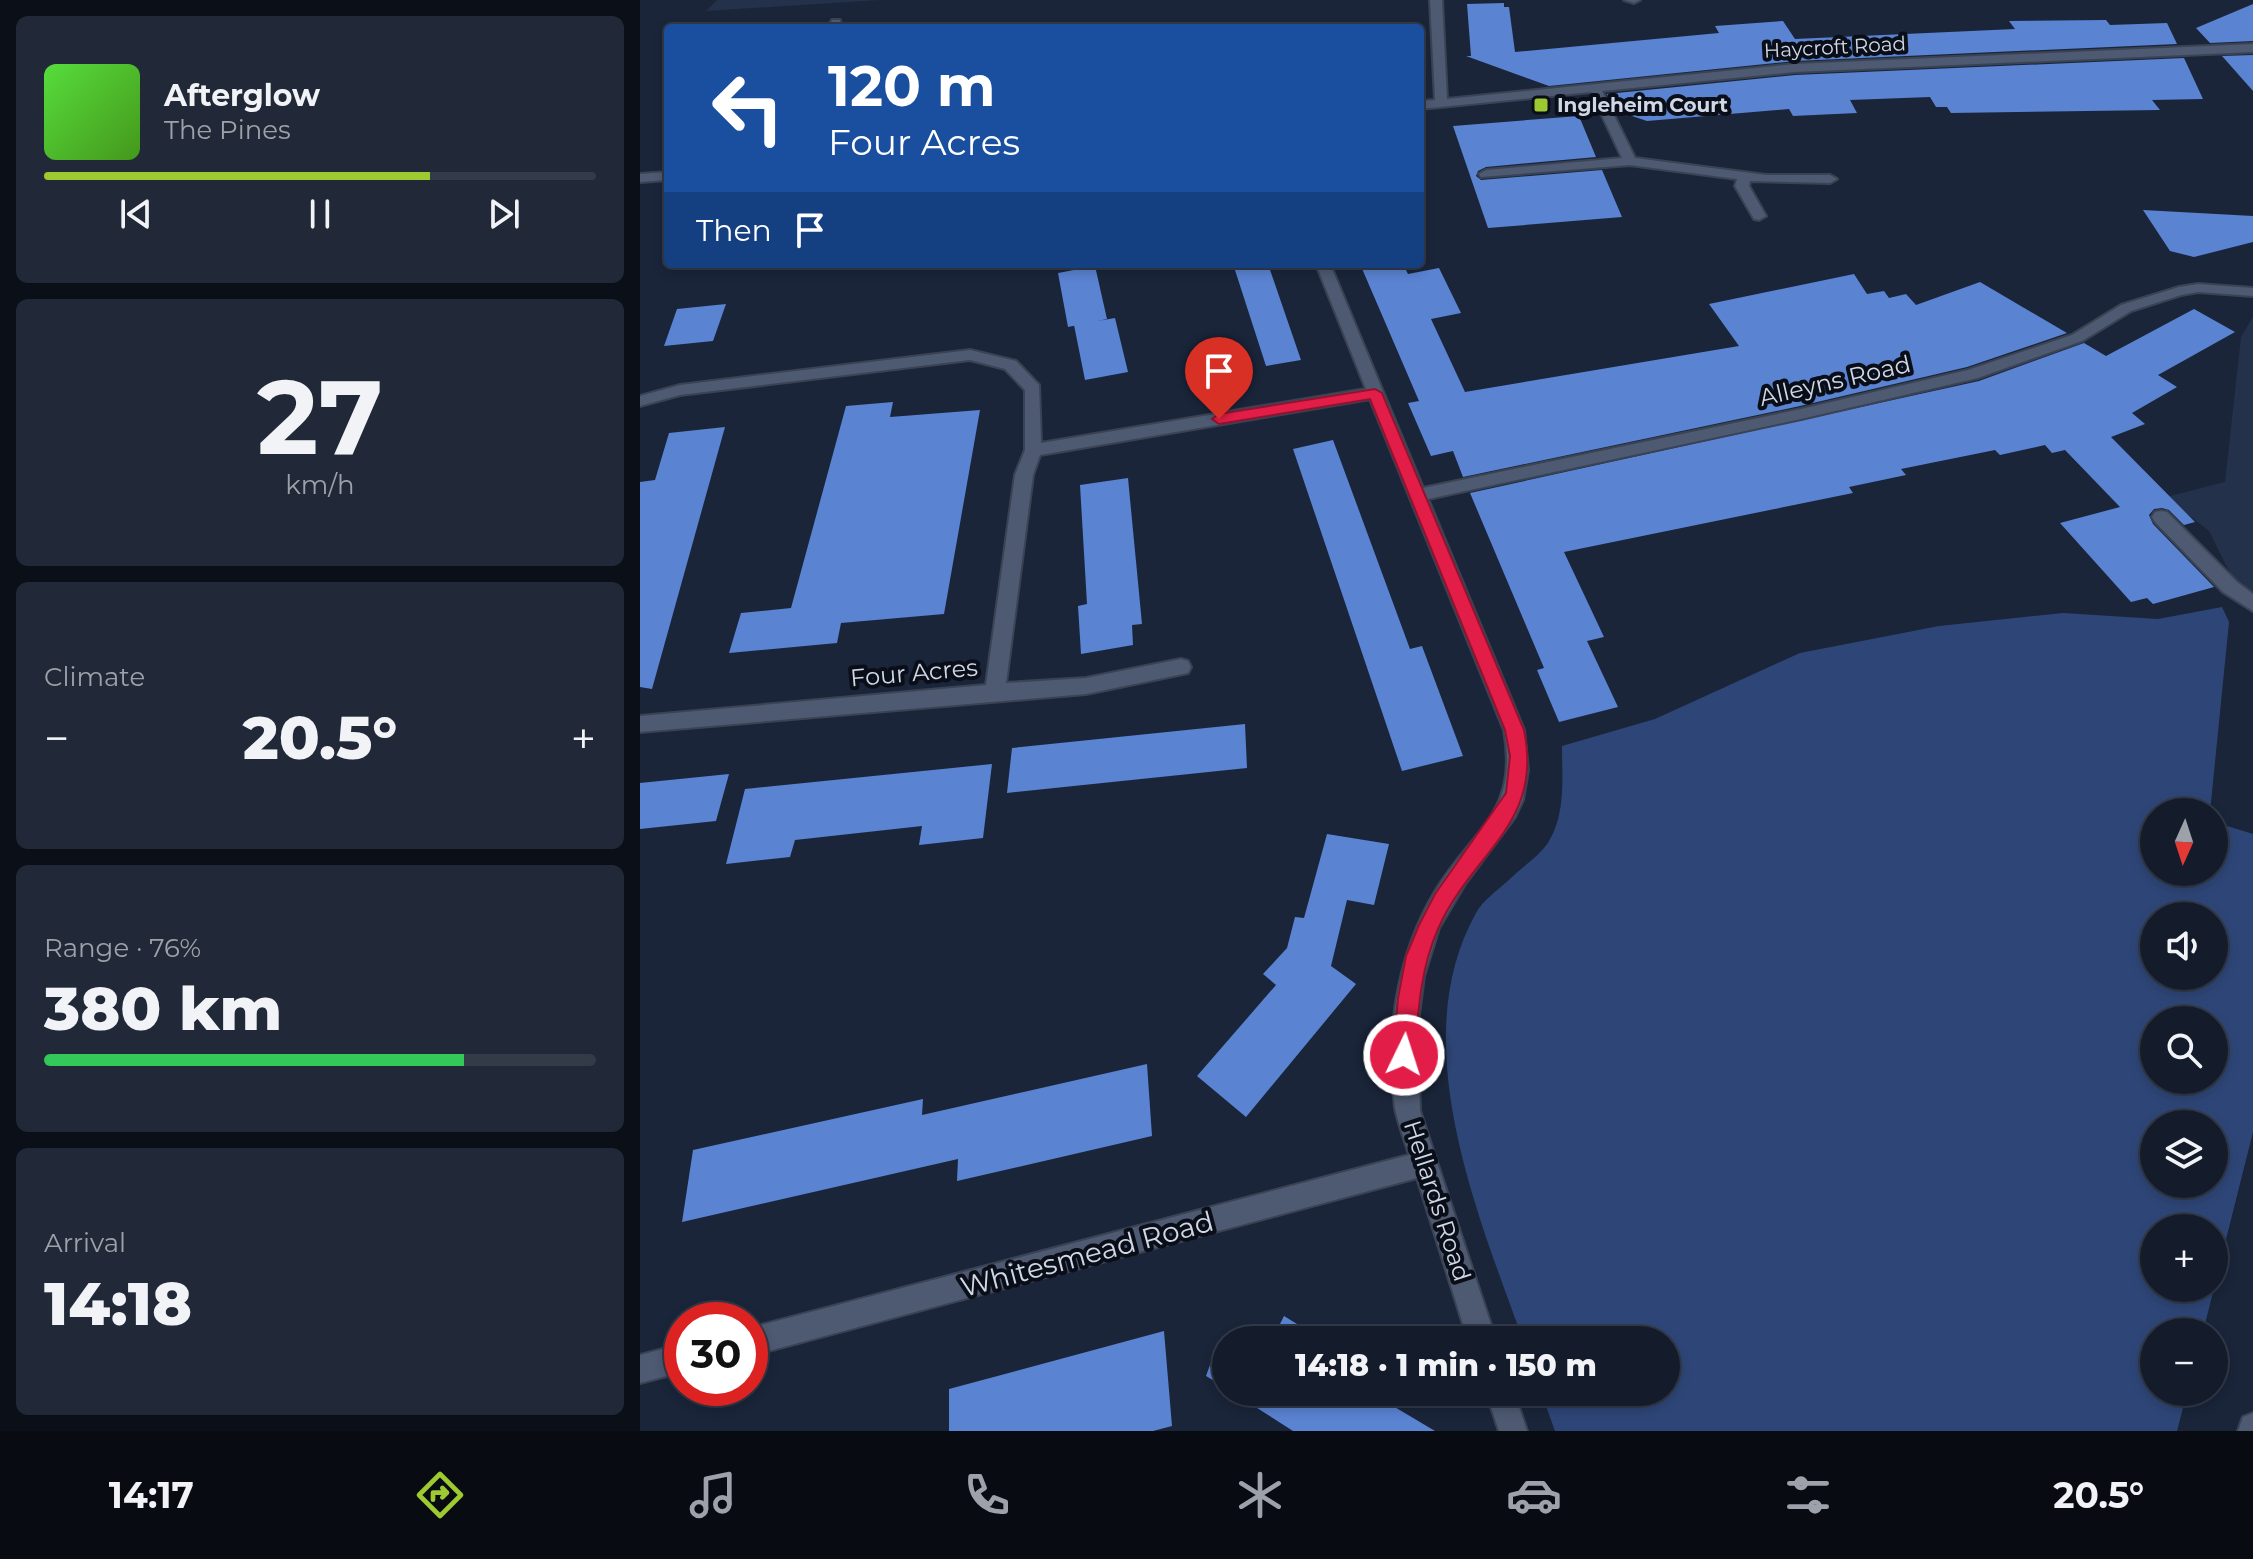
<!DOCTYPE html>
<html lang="en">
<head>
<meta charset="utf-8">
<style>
  body { margin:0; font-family:Montserrat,sans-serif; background:#212938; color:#f1f3f6; height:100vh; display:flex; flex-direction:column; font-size:30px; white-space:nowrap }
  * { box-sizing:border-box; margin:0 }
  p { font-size:26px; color:#9da1a9 }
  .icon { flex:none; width:44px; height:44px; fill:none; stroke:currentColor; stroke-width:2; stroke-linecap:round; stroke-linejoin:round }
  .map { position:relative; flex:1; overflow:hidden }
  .side { display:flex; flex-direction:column; gap:16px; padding:16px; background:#0b0f18; width:640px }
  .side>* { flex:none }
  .hud { position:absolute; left:24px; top:24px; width:760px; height:244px; border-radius:8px; box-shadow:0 4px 12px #0003,0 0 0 2px #333a48; background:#1a4fa0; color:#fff; overflow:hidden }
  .needle { width:52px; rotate:183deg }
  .controls { position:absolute; left:1500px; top:798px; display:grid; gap:16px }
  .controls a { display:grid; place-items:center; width:88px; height:88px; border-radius:50%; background:#141c2c; box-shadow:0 4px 12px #0003,0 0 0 2px #333a48; font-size:40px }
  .speed { position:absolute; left:24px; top:1302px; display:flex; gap:16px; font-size:40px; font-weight:700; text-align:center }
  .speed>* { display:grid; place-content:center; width:104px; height:104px; border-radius:50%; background:#141c2c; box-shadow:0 4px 12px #0003,0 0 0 2px #333a48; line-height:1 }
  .speed .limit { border:12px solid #d22; background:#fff; color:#111 }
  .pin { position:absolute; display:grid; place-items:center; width:68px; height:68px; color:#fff; margin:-82px -34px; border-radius:50% 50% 50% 0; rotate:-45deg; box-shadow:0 0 8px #0007 }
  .pin .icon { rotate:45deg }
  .me { position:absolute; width:88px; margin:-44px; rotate:4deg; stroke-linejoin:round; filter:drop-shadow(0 0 6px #0008) }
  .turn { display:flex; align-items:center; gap:28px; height:168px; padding:0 32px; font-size:36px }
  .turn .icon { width:104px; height:104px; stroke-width:2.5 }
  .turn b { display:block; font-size:56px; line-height:68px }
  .then { display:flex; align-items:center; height:76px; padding:0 32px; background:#0003; gap:16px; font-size:30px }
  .big { font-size:60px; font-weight:800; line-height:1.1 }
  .side .tile { flex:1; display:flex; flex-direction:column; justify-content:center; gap:12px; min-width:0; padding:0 28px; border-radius:12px; background:#212938 }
  .side .dial { align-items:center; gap:0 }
  .dial b { font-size:104px; line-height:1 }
  .song { display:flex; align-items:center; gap:24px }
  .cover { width:96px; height:96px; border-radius:12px; background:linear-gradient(135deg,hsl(110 70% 55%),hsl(100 70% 35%)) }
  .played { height:8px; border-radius:4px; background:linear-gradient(90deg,#9dca30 70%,#333a48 70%) }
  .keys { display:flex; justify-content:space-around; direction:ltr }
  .heat { display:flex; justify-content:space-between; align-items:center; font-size:44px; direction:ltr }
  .charge { height:12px; border-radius:6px; background:linear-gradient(90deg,#34c759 76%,#333a48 0) }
  .trip { position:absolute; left:572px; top:1326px; width:468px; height:80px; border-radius:40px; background:#141c2c; box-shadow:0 4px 12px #0003,0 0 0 2px #333a48; font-weight:800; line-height:80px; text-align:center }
  .menu { display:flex; height:128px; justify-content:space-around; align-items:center; background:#080b12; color:#9da1a9 }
  .menu .icon { width:56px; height:56px }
  .menu .on { color:#9dca30 }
  .menu b { font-size:36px; color:#f1f3f6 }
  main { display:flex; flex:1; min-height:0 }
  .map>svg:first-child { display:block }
  .built { fill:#23314a }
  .green { fill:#2e4677; fill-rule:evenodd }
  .building { fill:#5a83d2 }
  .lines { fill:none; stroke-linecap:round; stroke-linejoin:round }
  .minor-casing { stroke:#3a4353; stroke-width:4 }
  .minor { fill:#4e5a72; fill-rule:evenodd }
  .route { fill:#e11d48; stroke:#92132f; stroke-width:2 }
  .poi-dot { fill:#9dca30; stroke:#0a0e18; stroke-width:3 }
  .labels { text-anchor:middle; stroke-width:8; stroke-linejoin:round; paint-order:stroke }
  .far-street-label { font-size:20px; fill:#d0d8e6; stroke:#0a0e18 }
  .far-poi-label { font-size:20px; font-weight:bold; fill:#d0d8e6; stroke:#0a0e18; text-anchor:start }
  .street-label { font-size:24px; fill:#d0d8e6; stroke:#0a0e18 }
  .near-street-label { font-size:28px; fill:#d0d8e6; stroke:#0a0e18 }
</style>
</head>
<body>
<main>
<section class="side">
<div class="tile">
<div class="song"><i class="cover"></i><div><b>Afterglow</b><p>The Pines</p></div></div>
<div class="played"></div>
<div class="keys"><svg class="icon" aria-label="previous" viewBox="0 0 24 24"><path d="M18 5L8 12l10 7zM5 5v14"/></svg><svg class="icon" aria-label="pause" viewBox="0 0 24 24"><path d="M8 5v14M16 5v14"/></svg><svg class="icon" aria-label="next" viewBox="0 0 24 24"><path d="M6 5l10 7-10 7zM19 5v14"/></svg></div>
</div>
<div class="tile dial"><b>27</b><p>km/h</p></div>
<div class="tile"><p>Climate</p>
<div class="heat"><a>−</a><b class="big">20.5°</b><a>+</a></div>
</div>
<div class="tile"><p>Range · 76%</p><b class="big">380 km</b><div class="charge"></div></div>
<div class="tile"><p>Arrival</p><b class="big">14:18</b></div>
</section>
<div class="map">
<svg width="1613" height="1431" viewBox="0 0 1613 1431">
  <rect width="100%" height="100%" fill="#1a253a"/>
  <!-- built -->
  <path class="built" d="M77,0H240L66,11Z
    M1613,317V595L1593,579L1569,531L1526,497L1585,482L1601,337Z"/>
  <!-- green -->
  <path class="green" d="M1582,607L1589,622L1570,812H1514V872H1574V822L1613,834V1132L1574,1287V1228H1514V1288H1574L1563,1332H1514V1392H1547L1537,1431H915L901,1392H1026V1340H883C838,1214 764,1042 836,913C843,900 859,889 870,879C882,867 901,855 909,841C926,813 922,776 922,746L1015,719L1160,653L1299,626L1423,613L1518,619ZM1514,916H1574V976H1514ZM1514,1020H1574V1080H1514ZM1514,1124H1574V1184H1514Z"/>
  <!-- building -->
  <path class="building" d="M864,3V7H869L875,52L1079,33L1075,26L1143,21L1155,39L1375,29L1369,21L1466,20L1470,25L1527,23L1537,44L1155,61L909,86L826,56H831L827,4Z
    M1613,4V41L1570,43L1556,28Z
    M1613,55V91L1582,56Z
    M1544,58L1563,99L1512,100L1520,110L1311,113L1307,107H1296L1290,97L1210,100L1217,113L1153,116L1149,109L1007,121L974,110L967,94L1155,75Z
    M939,116L956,157L846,167L838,171L836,176L841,180L962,170L982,217L848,228L813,126Z
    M1503,210L1613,216V242L1554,257L1530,251Z
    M603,264H628L661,360L626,366L594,267Z
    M720,264H763L768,274L799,268L821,313L791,319L825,392L1099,346L1069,304L1214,274L1227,294L1244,291L1249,298L1266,294L1276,305L1340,282L1427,333L1327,367L1160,406L823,477L813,451L791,456L768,403L779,401Z
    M455,266L467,319L428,327L418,273Z
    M86,304L73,341L24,346L37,309Z
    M1554,309L1595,332L1518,375L1537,387L1492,413L1505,424L1471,437L1555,522L1544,525L1529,510L1522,508L1514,509L1509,515L1513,524L1574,587L1513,604L1507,598L1491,602L1420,523L1480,507L1425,450L1412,453L1405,445L1360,455L1355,450L1261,469L1266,475L1209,487L1213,493L924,552L964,637L947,641L978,707L919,722L897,670L904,668L830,493L1339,381L1444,343L1466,356Z
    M475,318L488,372L445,380L434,325Z
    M253,402L250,417L340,410L304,614L201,623L197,643L89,653L101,613L151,608L206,406Z
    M85,427L12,689L0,687V482L15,480L29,433Z
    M693,440L770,649L782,646L823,756L762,771L653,449Z
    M488,478L502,624L492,625L493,645L441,654L438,606L447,604L440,485Z
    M605,724L607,768L367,793L372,748Z
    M352,764L343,838L279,845L282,826L155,840L150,857L86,864L105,789Z
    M89,774L76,821L0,829V783Z
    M687,834L749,844L734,905L707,900L691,966L716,984L606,1117L557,1076L636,985L623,974L647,948L655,917L664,918Z
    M507,1064L512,1136L317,1181L318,1159L42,1222L53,1150L283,1099L282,1115Z
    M644,1316L683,1340H632Z
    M524,1331L532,1426L513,1431H309V1389Z
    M578,1343L586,1346V1388L566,1376Z
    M592,1392H760L753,1406L795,1431H653Z"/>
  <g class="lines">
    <defs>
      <path id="minor" d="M790,0H802L807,99L1155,64L1613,44V52L1155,72L962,91L995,158L1126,175H1190L1197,179L1190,183L1110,181L1109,186L1126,216L1119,220L1114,219L1095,186L1097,179L990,165L841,177L839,174L846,170L982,158L951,92L780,109V101L795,100Z
        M984,0H1000L994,3Z
        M192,20H200V28H188Z
        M28,172V180L0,182V174Z
        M676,264H690L783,488L1161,409L1328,370L1432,335L1481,305L1539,287L1558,284L1613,288V296L1558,292L1541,295L1491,311L1442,341L1338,378L1161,419L788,499L884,730L888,770L883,800L875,817L825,884L799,928L784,976L777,1030L780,1111L856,1340H828L777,1178L110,1356V1328L769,1155C765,1140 758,1124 755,1108C745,1035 757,954 796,890C834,828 879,813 864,730L730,399L400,455L393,475L366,683L446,678L541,659L548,661L551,667L548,673L446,694L0,732V716L346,685L375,475L385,450V390L365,369L330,360L40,395L0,406V396L40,385L330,350L376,361L399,385L401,443L726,389Z
        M1521,511L1527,512L1597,582L1613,594V611L1583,592L1515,522L1512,517L1515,512Z
        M42,1344V1372L0,1383V1355Z
        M846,1392H874L887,1431H859Z
        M1613,1413V1431H1598L1603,1417Z"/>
    </defs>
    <!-- minor casing -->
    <use href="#minor" class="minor-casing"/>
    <!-- minor -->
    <use href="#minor" class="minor"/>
  </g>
  <!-- route -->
  <path class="route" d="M735,389L742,393L884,730C904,825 831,853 798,929C780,970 778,1012 775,1055L772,1063L764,1066L756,1063L753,1055L758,998L766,956L779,925L795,894L866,793L870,756L865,730L730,399L579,424L572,419L579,414Z"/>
  <!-- markers -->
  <rect class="poi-dot" x="893" y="97" width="16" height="16" rx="4"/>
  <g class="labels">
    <!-- far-street labels -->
    <g class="far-street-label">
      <text transform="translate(1195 47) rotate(-3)" y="7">Haycroft Road</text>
    </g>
    <!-- far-poi labels -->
    <g class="far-poi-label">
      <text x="917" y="112">Ingleheim Court</text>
    </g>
    <!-- street labels -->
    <g class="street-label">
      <text transform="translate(1195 381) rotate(-13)" y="8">Alleyns Road</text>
      <text transform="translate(274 673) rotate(-5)" y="8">Four Acres</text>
      <text transform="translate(797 1201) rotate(72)" y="8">Hellards Road</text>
    </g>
    <!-- near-street labels -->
    <g class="near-street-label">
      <text transform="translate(447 1254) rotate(-15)" y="10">Whitesmead Road</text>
    </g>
  </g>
</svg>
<div class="controls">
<a><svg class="needle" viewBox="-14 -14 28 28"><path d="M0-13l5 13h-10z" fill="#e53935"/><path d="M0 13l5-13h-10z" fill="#9da1a9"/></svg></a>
<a><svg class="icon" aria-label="sound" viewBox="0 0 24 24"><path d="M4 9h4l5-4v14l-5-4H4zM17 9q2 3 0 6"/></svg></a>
<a><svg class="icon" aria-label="search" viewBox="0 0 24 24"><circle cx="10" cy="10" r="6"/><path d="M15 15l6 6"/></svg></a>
<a><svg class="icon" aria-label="layers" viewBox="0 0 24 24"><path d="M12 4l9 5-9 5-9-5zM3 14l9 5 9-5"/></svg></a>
<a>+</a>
<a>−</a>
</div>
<div class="speed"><div class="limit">30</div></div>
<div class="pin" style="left:579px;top:419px;background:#d93025"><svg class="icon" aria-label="arrive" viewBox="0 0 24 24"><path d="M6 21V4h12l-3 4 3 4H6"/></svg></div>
<svg class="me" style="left:764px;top:1055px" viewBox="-20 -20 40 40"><circle r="17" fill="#e11d48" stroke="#fff" stroke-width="3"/><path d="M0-11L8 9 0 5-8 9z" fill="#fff"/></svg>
<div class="trip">14:18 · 1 min · 150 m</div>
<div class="hud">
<div class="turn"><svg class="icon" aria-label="left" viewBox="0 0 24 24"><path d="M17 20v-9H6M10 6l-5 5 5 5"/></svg><div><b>120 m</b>Four Acres</div></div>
<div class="then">Then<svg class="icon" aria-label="arrive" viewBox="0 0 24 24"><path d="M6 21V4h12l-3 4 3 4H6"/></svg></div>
</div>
</div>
</main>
<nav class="menu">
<b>14:17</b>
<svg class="icon on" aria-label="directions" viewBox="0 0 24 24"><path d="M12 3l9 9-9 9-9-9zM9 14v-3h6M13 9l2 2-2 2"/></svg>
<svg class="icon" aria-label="music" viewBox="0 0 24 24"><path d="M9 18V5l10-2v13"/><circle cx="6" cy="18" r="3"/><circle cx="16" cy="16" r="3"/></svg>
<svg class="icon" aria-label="phone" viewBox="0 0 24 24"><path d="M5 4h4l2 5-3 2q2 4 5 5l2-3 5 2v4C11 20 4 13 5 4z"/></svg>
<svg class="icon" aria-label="climate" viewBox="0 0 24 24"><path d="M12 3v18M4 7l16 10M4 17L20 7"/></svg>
<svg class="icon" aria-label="car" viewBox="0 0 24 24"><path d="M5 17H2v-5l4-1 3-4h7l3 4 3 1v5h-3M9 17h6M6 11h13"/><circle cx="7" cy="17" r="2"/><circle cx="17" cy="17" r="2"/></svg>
<svg class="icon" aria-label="filters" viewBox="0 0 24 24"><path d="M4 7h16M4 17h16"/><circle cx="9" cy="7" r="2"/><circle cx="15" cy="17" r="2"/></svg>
<b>20.5°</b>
</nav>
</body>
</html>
